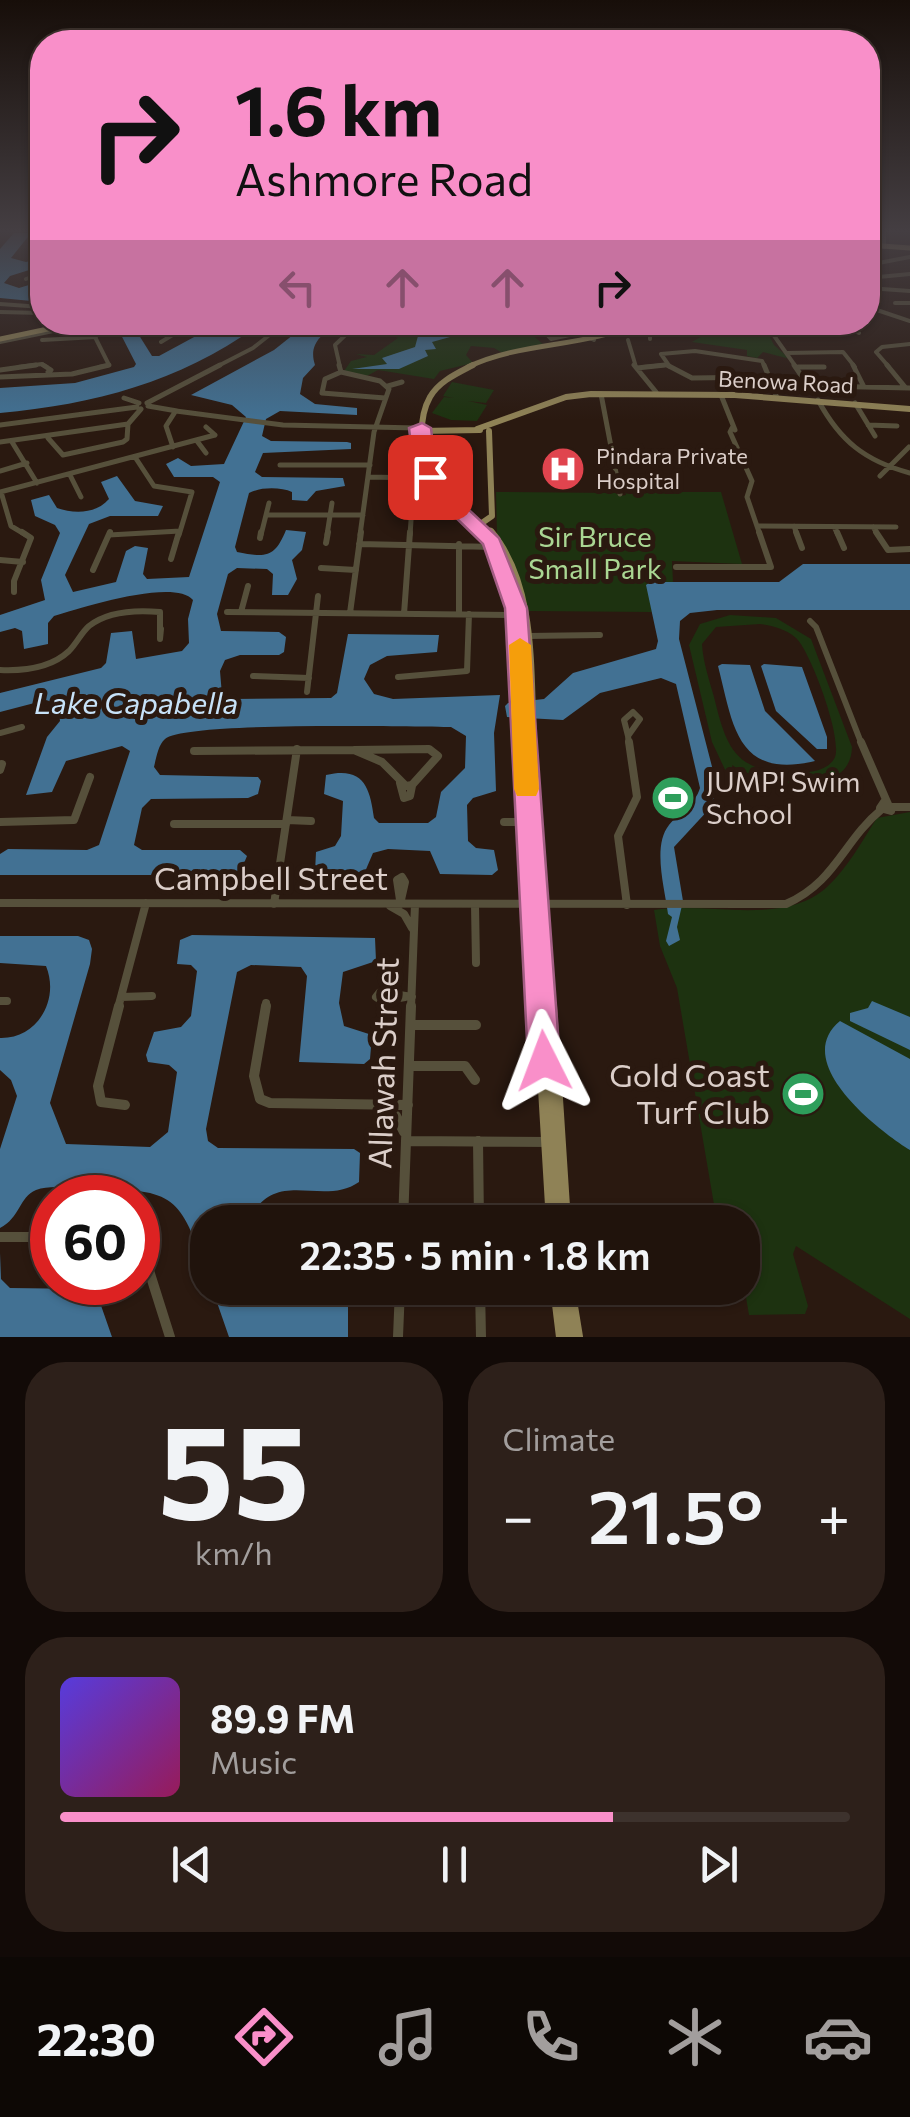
<!DOCTYPE html>
<html lang="en">
<head>
<meta charset="utf-8">
<style>
  body { margin:0; font-family:Commissioner,sans-serif; background:#2d201a; color:#f1f3f6; height:100vh; display:flex; flex-direction:column; font-size:38px; white-space:nowrap }
  * { box-sizing:border-box; margin:0 }
  p { font-size:32px; color:#a29e9d }
  .icon { flex:none; width:55px; height:55px; fill:none; stroke:currentColor; stroke-width:2; stroke-linecap:round; stroke-linejoin:round }
  .map { position:relative; height:1337px; overflow:hidden }
  .sheet { display:flex; flex-direction:column; gap:25px; padding:25px; background:#120a07; flex:1 }
  .sheet>* { flex:none }
  .hud { position:absolute; left:30px; top:30px; width:850px; height:305px; border-radius:40px; box-shadow:0 2px 8px #0004,0 0 0 2px #3d322d; background:#f98fc9; color:#111; overflow:hidden }
  .speed { position:absolute; left:30px; top:1175px; display:flex; gap:20px; font-size:50px; font-weight:700; text-align:center }
  .speed>* { display:grid; place-content:center; width:130px; height:130px; border-radius:50%; background:#20130c; box-shadow:0 2px 8px #0004,0 0 0 2px #3d322d; line-height:1 }
  .speed .limit { border:15px solid #d22; background:#fff; color:#111 }
  .pin { position:absolute; display:grid; place-items:center; width:85px; height:85px; color:#fff; margin:-42px; border-radius:20px; box-shadow:0 5px 15px #0006 }
  .me { position:absolute; width:110px; margin:-55px; rotate:357deg; stroke-linejoin:round; filter:drop-shadow(0 0 8px #0008) }
  .turn { display:flex; align-items:center; gap:35px; height:210px; padding:0 40px; font-size:45px }
  .turn .icon { width:130px; height:130px; stroke-width:2.5 }
  .turn b { display:block; font-size:70px; line-height:85px }
  .lanes { display:flex; align-items:center; height:95px; padding:0 40px; background:#0003; justify-content:center; gap:50px; direction:ltr }
  .lanes .off { opacity:.35 }
  .big { font-size:75px; font-weight:600; line-height:1.1 }
  .sheet .widget { flex:1; display:flex; flex-direction:column; justify-content:center; gap:15px; min-width:0; padding:0 35px; border-radius:40px; background:#2d201a }
  .sheet .dial { align-items:center; gap:0 }
  .dial b { font-size:130px; line-height:1 }
  .song { display:flex; align-items:center; gap:30px }
  .cover { width:120px; height:120px; border-radius:15px; background:linear-gradient(135deg,hsl(250 70% 55%),hsl(330 70% 35%)) }
  .played { height:10px; border-radius:5px; background:linear-gradient(90deg,#f98fc9 70%,#3d322d 70%) }
  .keys { display:flex; justify-content:space-around; direction:ltr }
  .heat { display:flex; justify-content:space-between; align-items:center; font-size:55px; direction:ltr }
  .sheet .tiles { flex:1; display:grid; gap:25px; grid-template-columns:1fr 1fr }
  .widget:last-child { grid-column:span 2 }
  .trip { position:absolute; left:190px; top:1205px; width:570px; height:100px; border-radius:40px; background:#20130c; box-shadow:0 2px 8px #0004,0 0 0 2px #3d322d; font-weight:600; line-height:100px; text-align:center }
  .tab-bar { display:flex; height:160px; justify-content:space-around; align-items:center; background:#0d0805; color:#a29e9d }
  .tab-bar .icon { width:70px; height:70px }
  .tab-bar .selected { color:#f98fc9 }
  .tab-bar b { font-size:45px; color:#f1f3f6 }
  .map>svg:first-child { display:block }
  .green { fill:#1d3210; fill-rule:evenodd }
  .water { fill:#427193 }
  .lines { fill:none; stroke-linecap:round; stroke-linejoin:round }
  .minor-far4 { stroke:#56503b; stroke-width:4 }
  .minor-far3 { stroke:#56503b; stroke-width:5 }
  .minor-far2 { stroke:#56503b; stroke-width:6 }
  .minor-far1 { stroke:#56503b; stroke-width:8 }
  .minor { stroke:#56503b; stroke-width:10 }
  .major-far4 { stroke:#8f8256; stroke-width:5 }
  .major-far3 { stroke:#8f8256; stroke-width:6 }
  .major-far2 { stroke:#8f8256; stroke-width:9 }
  .major-far1 { stroke:#8f8256; stroke-width:10 }
  .major { stroke:#8f8256; stroke-width:14 }
  .route { fill:#f98fc9; stroke:#a25d83; stroke-width:2.5 }
  .slow { fill:#f59e0b }
  .labels { text-anchor:middle; stroke-width:10; stroke-linejoin:round; paint-order:stroke }
  .far-street-label { font-size:22px; fill:#dbcec9; stroke:#2a1910 }
  .far-poi-label { font-size:22px; fill:#dbcec9; stroke:#2a1910; text-anchor:start }
  .park-label { font-size:28px; fill:#aad793; stroke:#2a1910 }
  .poi-label { font-size:28px; fill:#dbcec9; stroke:#2a1910; text-anchor:start }
  .water-label { font-size:30px; font-style:italic; fill:#c7e2f8; stroke:#2a1910 }
  .near-street-label { font-size:32px; fill:#dbcec9; stroke:#2a1910 }
  .near-poi-label { font-size:32px; fill:#dbcec9; stroke:#2a1910; text-anchor:end }
</style>
</head>
<body>
<div class="map">
<svg width="910" height="1337" viewBox="0 0 910 1337">
  <rect width="100%" height="100%" fill="#2a1910"/>
  <!-- green -->
  <path class="green" d="M417,323H519L545,346L504,354L494,348L471,346L466,355L473,363L440,371L434,379L378,370L365,377L344,371L351,361L367,357L356,354L374,355L398,338L387,334L399,337L406,331L395,327L407,331Z
    M724,323L767,331L774,345L790,359L763,352L757,358L747,356V350L692,342Z
    M452,382L494,390L486,403L468,401L487,405L477,421L451,420L432,413L444,397L454,398L443,396Z
    M496,492L616,493L620,496L626,495L625,492H721L742,564L672,561L673,582L647,584L652,612L529,611L508,551L497,534Z
    M730,615L776,618L811,639L852,747C851,801 761,785 732,765L734,775L728,776L712,742L689,645L700,624ZM760,624C773,626 786,629 796,638C810,650 845,743 834,759C826,772 806,773 792,773C734,772 726,746 714,697C709,679 703,662 702,644L716,627Z
    M910,812V1319L796,1246L793,1254L808,1306L805,1314L749,1315L743,1280L742,1222H717L677,988L660,946L654,910C707,901 783,927 827,887C847,869 862,841 877,818Z"/>
  <!-- water -->
  <path class="water" d="M14,233H31L11,258L26,262L42,258V266L10,276L4,283L19,288L42,281V302L0,298V249Z
    M137,323H164L137,332L152,356H159L220,323H261C183,381 96,404 0,413V388L75,383L134,367L136,364L118,329Z
    M308,323H336C322,335 308,344 315,365L303,378L300,394L315,404L357,408V415L280,411L266,419L262,436L271,441L347,442L351,443V449L263,453L255,472L262,477L343,478L345,486L316,491L307,501L292,500V492C281,487 260,487 249,493L235,547L237,552C267,558 275,557 286,530L306,532L302,550L292,560L297,579L288,595H272L273,574L267,569L237,568L228,574L217,614L221,631L279,632L286,637L284,652L279,655H240L225,660L220,671L222,695L232,699L331,698L337,693L348,634L439,635L437,652L387,656L370,665L364,679L374,694L393,699L500,695L494,733L496,791L473,798L467,805L468,841L476,848L494,850L498,870L492,875L440,874L430,851L388,849L373,853L364,874L315,872L316,852L335,846L341,836L343,801L324,794L326,775C364,766 370,788 374,818L379,823H428L436,817L441,792L465,768L466,736L451,727C410,727 186,721 165,739C158,745 156,759 154,767L160,775L258,777L261,781L258,794L248,798L151,799L142,808L134,845L142,850H240L247,856L239,875H0V854L8,849L87,850L99,845L130,751L122,746L66,761L52,792L26,795L47,737L60,721L58,704L46,700L0,712V693L101,668L106,663L111,633L132,631L136,659L182,651L189,643L188,619L193,600C174,578 81,608 54,616L48,623V644L24,649L22,631L15,628L0,632V615L45,600L41,580L60,533L55,525L35,516L31,500L49,495L57,508C74,514 96,514 109,499L101,482L117,476L135,501L163,506L158,516H110L89,524L65,575L73,592L116,582L126,551L135,546L148,548L143,574L147,579L189,577L220,482L213,477H174L166,464L178,458L191,466L224,464L246,417L232,405L191,395L274,350Z
    M439,323L462,326L450,337L432,342L436,349L425,350L428,356L399,369H352L387,364L382,358L415,347L418,336L439,328Z
    M803,564H910V610H717L690,613L680,621L679,639L717,786L711,807L674,847L683,901L677,927L680,940L669,946L666,941L672,917L668,914C665,889 652,846 669,825C679,812 695,805 700,788L676,684L661,678L600,693L563,720L507,717L505,706L508,703L544,699L573,673L656,649L658,641L646,585L650,582H779Z
    M722,664L750,665L765,711L815,761C736,780 733,724 718,666Z
    M764,664L802,667L827,737V749H817L776,711L761,666Z
    M192,935L375,938L376,961L343,972L339,1003L344,1026L372,1035L370,1059L364,1064L299,1062L307,976L301,967L251,965L237,972L206,1129L208,1141L218,1148L354,1149L360,1153L359,1182C322,1208 273,1165 249,1222H208L207,1275C181,1197 176,1189 92,1189C75,1189 52,1184 36,1190C19,1197 20,1218 0,1228V1149L17,1096L11,1080L0,1070V1038C37,1039 60,1000 46,966L0,963V936H78L89,940L92,949L90,964L50,1103L66,1144L150,1147L168,1132L177,1072L169,1065L148,1062L146,1055L154,1032L181,1027L191,1016L197,971L191,965L177,964L180,940Z
    M872,1001L910,1017V1050L850,1021V1013L868,1008Z
    M840,1021L910,1059V1150C878,1130 790,1062 840,1021Z
    M0,1253L1,1279L10,1288L86,1289L97,1294L112,1337H0Z
    M212,1288L348,1291V1337H229Z"/>
  <g class="lines">
    <!-- minor-far4 -->
    <path class="minor-far4" d="M884,233V247
      M30,253L42,238
      M868,265L910,257
      M868,278L910,274
      M26,279L42,273
      M868,288L910,291
      M895,303H910
      M0,304L42,307
      M868,307L910,321
      M0,312L42,313
      M535,322L551,339L579,333
      M554,322L579,327V333L594,340
      M621,322L631,325
      M743,322L778,330L806,322
      M835,322L859,333
      M89,325L109,365L99,367
      M635,326L650,332V339
      M796,326L818,335
      M770,330L796,367
      M681,334L687,322
      M42,340L96,337
      M628,340L636,367
      M0,342L97,322
      M161,342L194,322
      M787,353L843,352L855,367
      M18,367L42,364L47,367
      M216,367L253,348L286,322
      M340,367L335,345L359,322
      M643,367L665,365
      M670,367L661,354L695,351L762,361L765,367
      M798,367H824
      M889,367L876,352L882,347L910,344"/>
    <!-- minor-far3 -->
    <path class="minor-far3" d="M43,365L51,370L48,372
      M339,365L341,372L380,381L389,389L374,432L360,535
      M634,365L656,392
      M667,365L692,378L769,377
      M764,365L769,377
      M794,365L807,384
      M853,365L864,387
      M887,365L905,387
      M798,367H824
      M637,368L665,365
      M0,370L36,365
      M341,372L325,379L322,393L385,398
      M0,377L72,374L109,365
      M769,377L777,398
      M773,385L910,388
      M388,386L402,382
      M601,394L620,494
      M721,395L735,430
      M124,398L139,403
      M818,400C840,441 865,461 910,473
      M147,403L220,365
      M855,403L875,436
      M148,406L177,411
      M176,411L283,425L417,428
      M0,425L137,407
      M868,425L897,426
      M206,427L215,435
      M732,428L730,432L752,481L747,497L760,535
      M48,438L63,455L123,442L127,439L128,424L141,409
      M197,441L206,453
      M0,442L128,424
      M12,442L37,483
      M173,447L166,426L175,412
      M135,457L154,486L192,492L179,535
      M280,465H370
      M0,471L27,463
      M70,475L81,497
      M880,476L909,447
      M368,477L418,478L432,488
      M0,492L215,435
      M1,492L11,526L26,535
      M266,515H363
      M758,526L896,527
      M794,526L797,535
      M834,527L838,535
      M873,527L878,535
      M109,535L180,531
      M261,535L269,503
      M327,535L332,503
      M410,535L414,478"/>
    <!-- minor-far2 -->
    <path class="minor-far2" d="M796,532L802,548
      M837,532L844,548
      M876,532L888,550L910,549
      M260,538L261,532
      M326,543L328,532
      M359,544L495,547
      M459,544V614
      M171,559L179,532
      M0,560L23,562
      M676,567H771L759,532
      M321,568L356,570
      M93,570L110,532
      M14,592V581L31,538L22,532
      M227,612L516,615
      M241,612L248,586
      M350,613L361,532
      M404,614L410,532
      M810,621L816,627L862,745
      M527,636L600,635
      M0,670C23,671 51,668 69,651C77,643 81,633 89,626C108,611 137,610 160,612V639L161,629
      M253,676L309,678
      M398,677L467,671L469,614
      M307,692L318,596
      M633,712L640,719L628,736L624,720Z
      M0,733L22,727
      M628,736L629,745"/>
    <!-- minor-far1 -->
    <path class="minor-far1" d="M861,742L891,811L880,808L884,802
      M429,749L438,756L412,785L406,786L382,762L354,750Z
      M194,751L354,750
      M0,770L2,764
      M400,783L404,798L410,796L412,786
      M892,807H910
      M287,820L311,821
      M0,822L74,820L90,777
      M504,822H533
      M174,824H286
      M400,900L397,880L402,877L405,882L400,904
      M0,903L786,904C836,882 843,841 882,809
      M274,904L297,749
      M475,905L476,963
      M627,905L618,836L637,797L629,742
      M390,906L404,914L412,928
      M121,997L152,996
      M405,997L382,1001L376,997L380,992L412,997
      M0,1001H7
      M118,1008L146,903
      M265,1008L266,1003
      M411,1008L415,904"/>
    <!-- minor -->
    <path class="minor" d="M119,1006L98,1086L101,1102L125,1105
      M266,1006L254,1076L260,1099L270,1103L408,1105
      M411,1025H476
      M409,1066H465L475,1080
      M384,1107L396,1116L404,1132
      M406,1141L550,1142
      M478,1141L479,1222
      M403,1222L411,1006
      M0,1237H52
      M138,1249L146,1261L170,1337
      M480,1288L481,1337
      M398,1337L400,1288"/>
    <!-- major-far4 -->
    <path class="major-far4" d="M868,245L910,248
      M0,339L81,322
      M468,367C522,341 586,348 640,322"/>
    <!-- major-far3 -->
    <path class="major-far3" d="M473,365C458,373 439,381 430,397C417,420 420,460 434,481C448,502 475,516 492,535
      M477,429L566,397L591,394L735,395L910,409
      M420,431L480,430
      M479,525L492,516L489,431"/>
    <!-- major-far2 -->
    <path class="major-far2" d="M490,532C537,588 528,677 533,745
      M499,559L515,605L525,745"/>
    <!-- major-far1 -->
    <path class="major-far1" d="M525,742L541,1008
      M532,742L550,1008"/>
    <!-- major -->
    <path class="major" d="M540,1006L553,1222
      M550,1006L564,1222
      M557,1288L563,1337
      M568,1288L576,1337"/>
  </g>
  <!-- sky -->
  <linearGradient id="sky" x2="0" y2="1"><stop stop-color="#170e09"/><stop offset="0.55" stop-color="#443e42"/><stop offset="1" stop-color="#443e42" stop-opacity="0"/></linearGradient>
  <rect width="910" height="420" fill="url(#sky)"/>
  <!-- route -->
  <path class="route" d="M422,423L431,428L437,480L499,538L527,608L560,1061L555,1072L544,1076L532,1072L528,1061L505,608L483,544L415,478L409,428Z"/>
  <!-- slow -->
  <path class="slow" d="M520,638L531,645L539,789L536,796H517L514,789L509,645Z"/>
  <!-- icons -->
  <defs>
    <symbol id="hospital-disc" viewBox="-11 -11 22 22"><circle r="9.5" fill="#e0444e" stroke="#2a1910"/><path d="M-5-5h3v3.5h4V-5h3V5h-3V1.5h-4V5h-3Z" fill="#fff"/></symbol>
    <symbol id="stadium-disc" viewBox="-11 -11 22 22"><circle r="9.5" fill="#2e9e5b" stroke="#2a1910"/><path d="M0-5a6.5 5 0 1 0 0 10a6.5 5 0 1 0 0-10ZM-3.5-1.8h7v3.6h-7Z" fill="#fff"/></symbol>
  </defs>
  <g fill-rule="evenodd">
    <use href="#hospital-disc" x="538" y="444" width="50" height="50"/>
    <use href="#stadium-disc" x="648" y="773" width="50" height="50"/>
    <use href="#stadium-disc" x="778" y="1069" width="50" height="50"/>
  </g>
  <g class="labels">
    <!-- far-street labels -->
    <g class="far-street-label">
      <text transform="translate(786 382) rotate(3)" y="8">Benowa Road</text>
    </g>
    <!-- far-poi labels -->
    <g class="far-poi-label">
      <text x="596" y="464">Pindara Private<tspan x="596" dy="25">Hospital</tspan></text>
    </g>
    <!-- park labels -->
    <g class="park-label">
      <text x="595" y="547">Sir Bruce<tspan x="595" dy="32">Small Park</tspan></text>
    </g>
    <!-- poi labels -->
    <g class="poi-label">
      <text x="706" y="792">JUMP! Swim<tspan x="706" dy="32">School</tspan></text>
    </g>
    <!-- water labels -->
    <g class="water-label">
      <text x="136" y="714">Lake Capabella</text>
    </g>
    <!-- near-street labels -->
    <g class="near-street-label">
      <text x="271" y="890">Campbell Street</text>
      <text transform="translate(384 1063) rotate(-88)" y="11">Allawah Street</text>
    </g>
    <!-- near-poi labels -->
    <g class="near-poi-label">
      <text x="770" y="1087">Gold Coast<tspan x="770" dy="37">Turf Club</tspan></text>
    </g>
  </g>
</svg>
<div class="speed"><div class="limit">60</div></div>
<div class="pin" style="left:430px;top:477px;background:#d93025"><svg class="icon" aria-label="arrive" viewBox="0 0 24 24"><path d="M6 21V4h12l-3 4 3 4H6"/></svg></div>
<svg class="me" style="left:544px;top:1061px" viewBox="-20 -20 40 40"><path d="M0-17L14 15 0 8-14 15z" fill="#f98fc9" stroke="#fff" stroke-width="4"/></svg>
<div class="trip">22:35 · 5 min · 1.8 km</div>
<div class="hud">
<div class="turn"><svg class="icon" aria-label="right" viewBox="0 0 24 24"><path d="M7 20v-9h11M14 6l5 5-5 5"/></svg><div><b>1.6 km</b>Ashmore Road</div></div>
<div class="lanes"><svg class="icon off" aria-label="left" viewBox="0 0 24 24"><path d="M17 20v-9H6M10 6l-5 5 5 5"/></svg><svg class="icon off" aria-label="ahead" viewBox="0 0 24 24"><path d="M12 20V5M6 11l6-6 6 6"/></svg><svg class="icon off" aria-label="ahead" viewBox="0 0 24 24"><path d="M12 20V5M6 11l6-6 6 6"/></svg><svg class="icon" aria-label="right" viewBox="0 0 24 24"><path d="M7 20v-9h11M14 6l5 5-5 5"/></svg></div>
</div>
</div>
<section class="sheet">
<div class="tiles">
<div class="widget dial"><b>55</b><p>km/h</p></div>
<div class="widget"><p>Climate</p>
<div class="heat"><a>−</a><b class="big">21.5°</b><a>+</a></div>
</div>
<div class="widget">
<div class="song"><i class="cover"></i><div><b>89.9 FM</b><p>Music</p></div></div>
<div class="played"></div>
<div class="keys"><svg class="icon" aria-label="previous" viewBox="0 0 24 24"><path d="M18 5L8 12l10 7zM5 5v14"/></svg><svg class="icon" aria-label="pause" viewBox="0 0 24 24"><path d="M8 5v14M16 5v14"/></svg><svg class="icon" aria-label="next" viewBox="0 0 24 24"><path d="M6 5l10 7-10 7zM19 5v14"/></svg></div>
</div>
</div>
</section>
<nav class="tab-bar">
<b>22:30</b>
<svg class="icon selected" aria-label="directions" viewBox="0 0 24 24"><path d="M12 3l9 9-9 9-9-9zM9 14v-3h6M13 9l2 2-2 2"/></svg>
<svg class="icon" aria-label="music" viewBox="0 0 24 24"><path d="M9 18V5l10-2v13"/><circle cx="6" cy="18" r="3"/><circle cx="16" cy="16" r="3"/></svg>
<svg class="icon" aria-label="phone" viewBox="0 0 24 24"><path d="M5 4h4l2 5-3 2q2 4 5 5l2-3 5 2v4C11 20 4 13 5 4z"/></svg>
<svg class="icon" aria-label="climate" viewBox="0 0 24 24"><path d="M12 3v18M4 7l16 10M4 17L20 7"/></svg>
<svg class="icon" aria-label="car" viewBox="0 0 24 24"><path d="M5 17H2v-5l4-1 3-4h7l3 4 3 1v5h-3M9 17h6M6 11h13"/><circle cx="7" cy="17" r="2"/><circle cx="17" cy="17" r="2"/></svg>
</nav>
</body>
</html>
